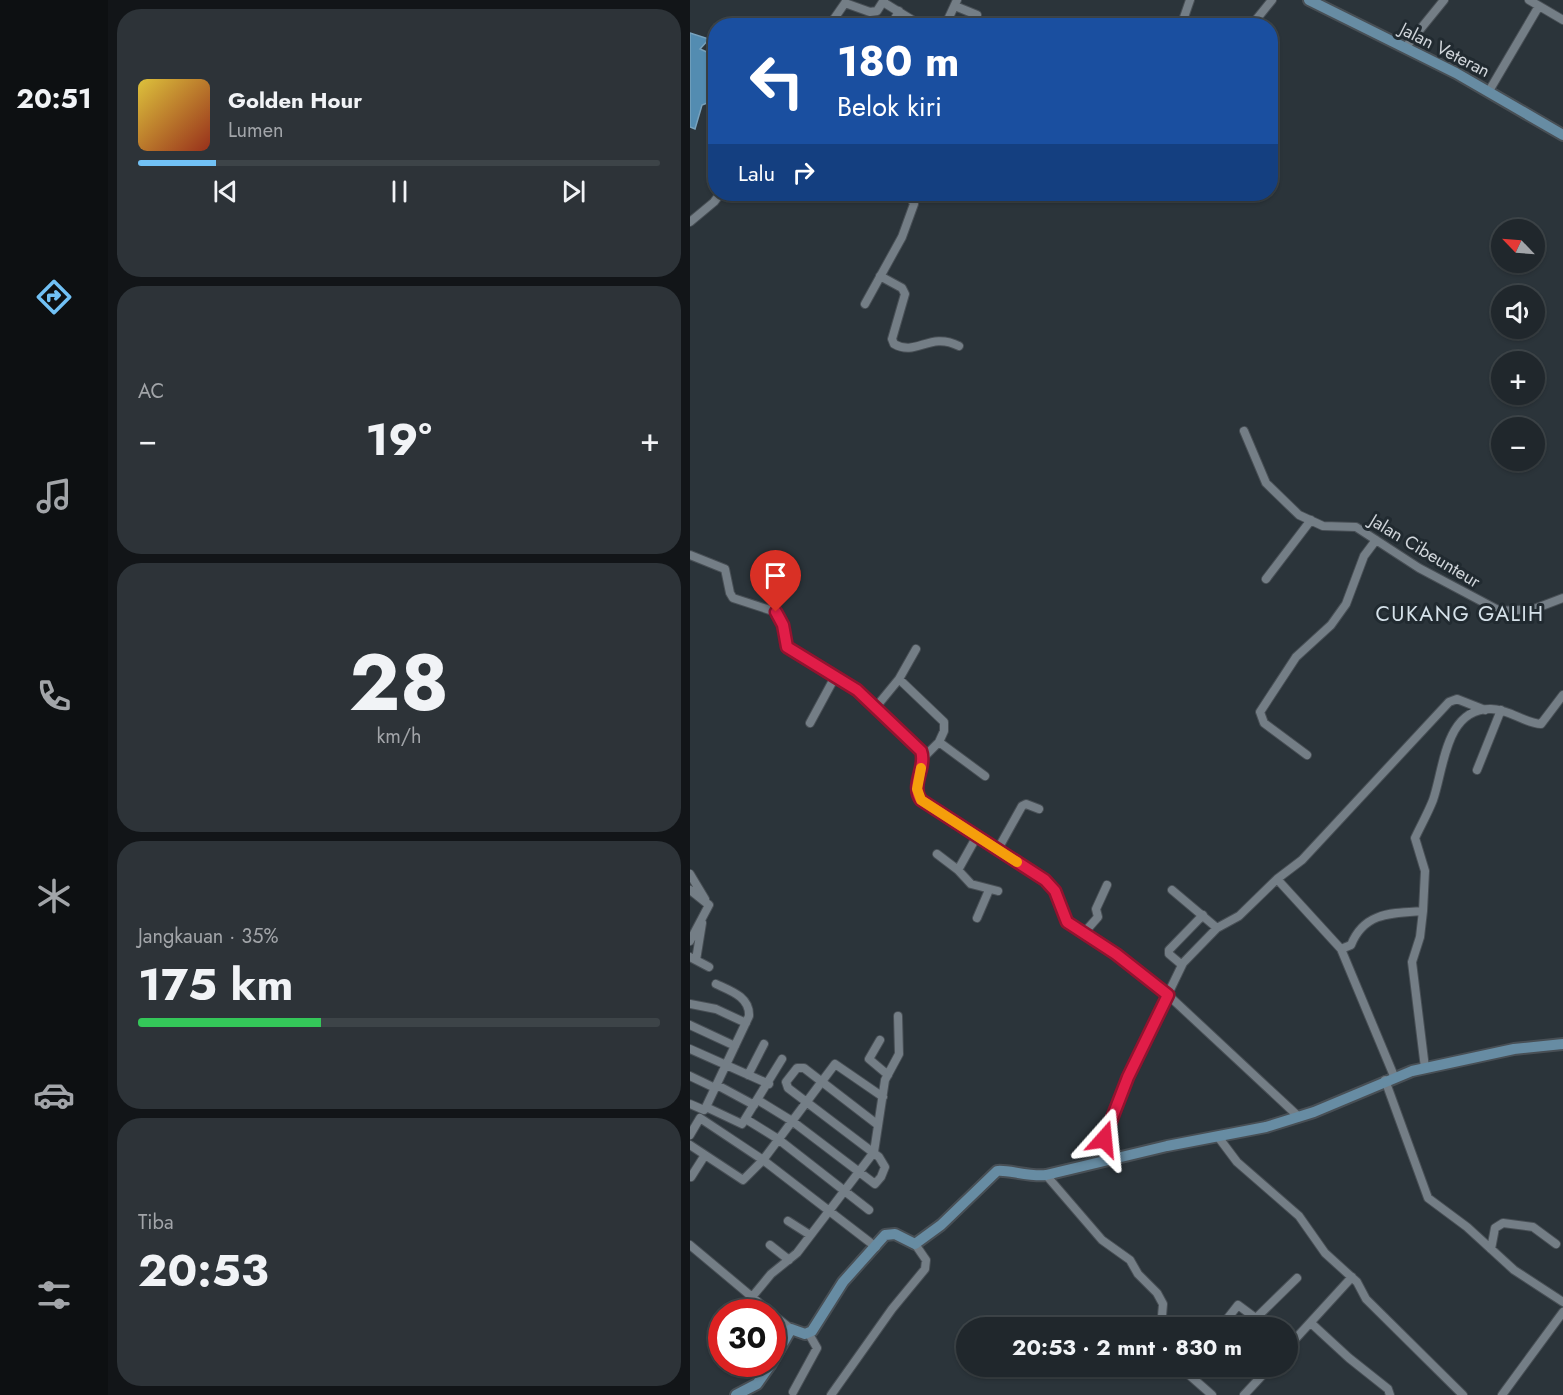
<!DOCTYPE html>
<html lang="id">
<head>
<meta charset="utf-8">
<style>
  body { margin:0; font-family:Jost,sans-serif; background:#2d3338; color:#f1f3f6; height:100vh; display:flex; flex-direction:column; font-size:22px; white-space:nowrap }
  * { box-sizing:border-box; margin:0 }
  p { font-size:20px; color:#a2a5a9 }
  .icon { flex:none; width:33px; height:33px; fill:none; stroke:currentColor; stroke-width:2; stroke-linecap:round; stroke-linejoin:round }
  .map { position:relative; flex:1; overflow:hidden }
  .side { display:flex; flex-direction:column; gap:9px; padding:9px; background:#121518; width:582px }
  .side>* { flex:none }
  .banner { position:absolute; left:18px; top:18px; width:570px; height:183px; border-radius:24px; box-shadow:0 2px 4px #0004,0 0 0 2px #3d4448; background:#1a4fa0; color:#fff; overflow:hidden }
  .needle { width:39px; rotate:295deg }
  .tools { position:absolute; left:801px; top:219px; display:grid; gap:12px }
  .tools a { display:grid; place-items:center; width:54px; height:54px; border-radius:50%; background:#20272c; box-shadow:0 2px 4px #0004,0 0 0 2px #3d4448; font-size:30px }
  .speed { position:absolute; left:18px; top:1299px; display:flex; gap:12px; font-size:30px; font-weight:700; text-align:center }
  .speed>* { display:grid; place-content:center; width:78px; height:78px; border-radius:50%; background:#20272c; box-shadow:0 2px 4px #0004,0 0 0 2px #3d4448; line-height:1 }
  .speed .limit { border:9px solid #d22; background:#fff; color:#111 }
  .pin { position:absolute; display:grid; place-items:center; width:51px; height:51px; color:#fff; margin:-62px -26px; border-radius:50% 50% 50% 0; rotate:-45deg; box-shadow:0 0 6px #0007 }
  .pin .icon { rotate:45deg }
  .me { position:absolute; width:66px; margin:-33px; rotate:18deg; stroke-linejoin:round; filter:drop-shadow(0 0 4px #0008) }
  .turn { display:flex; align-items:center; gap:21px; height:126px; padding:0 30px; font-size:27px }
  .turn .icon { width:78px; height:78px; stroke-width:2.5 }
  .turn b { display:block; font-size:42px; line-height:51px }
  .then { display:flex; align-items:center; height:57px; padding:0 30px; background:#0003; gap:12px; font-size:22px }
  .big { font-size:45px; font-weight:700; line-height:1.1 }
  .side .tile { flex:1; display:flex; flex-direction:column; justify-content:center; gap:9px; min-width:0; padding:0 21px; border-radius:24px; background:#2d3338 }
  .side .dial { align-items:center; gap:0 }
  .dial b { font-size:78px; line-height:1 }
  .song { display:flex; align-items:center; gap:18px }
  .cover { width:72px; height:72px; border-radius:9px; background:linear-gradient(135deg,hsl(50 70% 55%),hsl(10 70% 35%)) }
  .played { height:6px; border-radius:3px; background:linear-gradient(90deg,#71c1f5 15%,#3d4448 15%) }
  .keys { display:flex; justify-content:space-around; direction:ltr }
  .heat { display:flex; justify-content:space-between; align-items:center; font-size:33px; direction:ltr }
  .charge { height:9px; border-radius:4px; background:linear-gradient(90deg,#34c759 35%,#3d4448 0) }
  .trip { position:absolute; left:266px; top:1317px; width:342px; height:60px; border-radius:30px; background:#20272c; box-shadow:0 2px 4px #0004,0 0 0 2px #3d4448; font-weight:700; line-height:60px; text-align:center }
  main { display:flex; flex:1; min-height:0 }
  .menu { display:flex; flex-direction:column; width:108px; justify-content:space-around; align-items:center; background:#0d1012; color:#a2a5a9 }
  .menu .icon { width:42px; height:42px }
  .menu .active { color:#71c1f5 }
  .menu b { font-size:27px; color:#f1f3f6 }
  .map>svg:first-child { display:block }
  .water { fill:#538cb1; stroke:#78a2bd; stroke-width:1.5 }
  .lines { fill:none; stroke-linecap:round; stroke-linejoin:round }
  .street-casing { stroke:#484f55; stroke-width:10 }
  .secondary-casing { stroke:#484f55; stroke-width:14 }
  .street { stroke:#747e86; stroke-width:8 }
  .secondary { stroke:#678ca3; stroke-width:10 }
  .route-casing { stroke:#92132f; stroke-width:15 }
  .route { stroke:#e11d48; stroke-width:10 }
  .slow { stroke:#f59e0b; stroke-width:10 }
  .labels { text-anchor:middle; stroke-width:6; stroke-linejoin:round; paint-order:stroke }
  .street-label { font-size:18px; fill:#d0d5da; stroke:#212a30 }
  .quarter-label { font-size:21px; letter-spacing:1.5px; fill:#d6e2ea; stroke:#212a30 }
</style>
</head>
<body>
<main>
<nav class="menu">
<b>20:51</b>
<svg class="icon active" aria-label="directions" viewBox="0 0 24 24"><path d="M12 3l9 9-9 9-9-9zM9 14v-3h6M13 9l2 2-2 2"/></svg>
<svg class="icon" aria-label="music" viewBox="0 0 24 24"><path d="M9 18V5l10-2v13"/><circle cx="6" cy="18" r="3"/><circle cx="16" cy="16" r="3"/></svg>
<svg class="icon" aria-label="phone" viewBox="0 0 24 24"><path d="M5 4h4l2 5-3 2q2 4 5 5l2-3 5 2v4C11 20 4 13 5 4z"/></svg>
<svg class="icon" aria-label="climate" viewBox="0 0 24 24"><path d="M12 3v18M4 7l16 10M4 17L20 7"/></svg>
<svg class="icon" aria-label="car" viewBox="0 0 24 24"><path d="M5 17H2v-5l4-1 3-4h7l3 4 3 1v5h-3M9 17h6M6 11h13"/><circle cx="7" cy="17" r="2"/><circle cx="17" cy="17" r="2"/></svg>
<svg class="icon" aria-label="filters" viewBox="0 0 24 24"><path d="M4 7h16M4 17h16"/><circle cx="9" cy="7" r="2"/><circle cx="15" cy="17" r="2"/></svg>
</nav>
<section class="side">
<div class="tile">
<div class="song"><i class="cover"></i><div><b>Golden Hour</b><p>Lumen</p></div></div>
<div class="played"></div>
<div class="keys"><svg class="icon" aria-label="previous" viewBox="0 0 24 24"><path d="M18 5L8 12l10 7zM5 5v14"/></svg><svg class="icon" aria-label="pause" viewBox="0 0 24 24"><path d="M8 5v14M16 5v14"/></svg><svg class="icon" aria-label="next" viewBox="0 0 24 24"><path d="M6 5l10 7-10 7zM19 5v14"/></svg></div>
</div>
<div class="tile"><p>AC</p>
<div class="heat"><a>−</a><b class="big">19°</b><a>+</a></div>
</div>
<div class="tile dial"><b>28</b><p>km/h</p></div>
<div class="tile"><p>Jangkauan · 35%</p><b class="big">175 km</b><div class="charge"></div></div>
<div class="tile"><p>Tiba</p><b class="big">20:53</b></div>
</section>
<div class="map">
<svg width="873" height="1395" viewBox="0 0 873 1395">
  <rect width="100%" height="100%" fill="#2b343a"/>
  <!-- water -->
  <path class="water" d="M0,33L19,39L10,49L26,56L25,100L12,105L5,129L0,127Z"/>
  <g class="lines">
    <defs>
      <path id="street" d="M839,0L873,20
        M193,2L232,26
        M265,6L287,15
        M139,26L155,3L180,12L187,11L194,0
        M201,26L209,11
        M255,26L267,0
        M491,26L500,0
        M561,26L582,0
        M715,48L754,0
        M799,91L849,6
        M0,222L24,202L30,194
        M190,276L212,288L215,294L202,339L204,344C227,357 239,331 269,346
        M175,304L212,237L224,204L219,194
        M554,431L576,483L609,515L633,526L666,527L729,568L810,611L844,609L873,598
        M0,555L35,569L40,593L43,598L86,612L93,625L97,647L167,690L218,737L232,754L227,790L234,803L355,881L365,891L377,923L463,981L609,1117
        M576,579L621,520
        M209,679L254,722V731L249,742
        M186,707L209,679L226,649
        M120,723L146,675
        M617,755L574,723L570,712L606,657L641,625L656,604L674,556L686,540
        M233,758L249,742L295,776
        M787,770L811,710
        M308,849L332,806L336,804L349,809
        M247,854L268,870L287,836
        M268,870L281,884L308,891
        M0,874L15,899
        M587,879L612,860L759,702L767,699L795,710
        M0,890L19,905L0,941
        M733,911L735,871L725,838C731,825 738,813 743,800C754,769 755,708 801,709C819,709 834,723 851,724L873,695
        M287,918L299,890
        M527,928L549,916L587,879L651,949L661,945C674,912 702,913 733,911L730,937L722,962L735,1068
        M393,934L408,917L406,909L417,885
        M651,949L704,1076
        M0,957L19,967
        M6,960L12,923
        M492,965L479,954V950L513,915
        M0,1004L26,1009L56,1023
        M0,1025L45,1046
        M190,1040L179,1059L198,1075
        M0,1049L79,1084
        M58,1075L74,1044
        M0,1076L25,1088
        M695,1080L738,1198L777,1227L824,1270L873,1302
        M27,1085L64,1105
        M71,1102L102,1121L185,1184L191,1177L195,1167L189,1157L98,1088L96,1082L107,1068H114L188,1125
        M0,1104L14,1110L16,1107L59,1016C60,997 41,991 26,984
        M16,1107L52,1124L92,1059
        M59,1121L88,1139L179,1210
        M0,1135L10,1118L73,1160L186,1247
        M529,1138L547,1162L609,1216L635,1253L667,1282L676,1299L773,1395
        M0,1145L53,1180L73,1160L145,1064L193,1097
        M423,1160L414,1139L415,1132L438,1077L493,963L527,928L482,890
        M356,1175L412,1240L440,1260L448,1274L467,1293L473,1304L471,1328
        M1,1177L15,1155
        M98,1221L120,1235
        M0,1245L80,1312
        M80,1245L99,1260
        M801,1249L805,1228L813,1223L843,1227L866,1244
        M62,1297L81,1274L107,1253L184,1152L195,1080L209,1054L208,1016
        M82,1314L101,1329
        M566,1318L607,1278
        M622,1324L659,1358L698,1389L700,1395
        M530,1328L548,1305L579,1328
        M597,1348L662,1277
        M489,1366L522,1395
        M103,1392L127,1348L119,1334
        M141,1395L202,1309L235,1269L236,1260L225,1244
        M554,1395L581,1366
        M812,1395L873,1312"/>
      <path id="secondary" d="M619,0L766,73L873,135
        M82,1362L101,1329L115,1334L122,1331L153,1282L195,1235L205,1234L225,1244L251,1225L307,1171C315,1169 340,1177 356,1175L477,1146L576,1127L624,1112L722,1071L824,1049L873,1044
        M46,1395L67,1384L81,1364"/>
    </defs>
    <!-- street casing -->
    <use href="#street" class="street-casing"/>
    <!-- secondary casing -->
    <use href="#secondary" class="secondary-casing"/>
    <!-- street -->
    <use href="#street" class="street"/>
    <!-- secondary -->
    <use href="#secondary" class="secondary"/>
  </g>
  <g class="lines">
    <defs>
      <path id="route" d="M86,612L93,625L97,647L167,690L231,751C237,767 220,785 231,800L355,880L365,891L377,922L426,954L478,995L438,1077L414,1139"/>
    </defs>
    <!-- route casing -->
    <use href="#route" class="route-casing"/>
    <!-- route -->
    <use href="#route" class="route"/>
    <!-- slow -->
    <path class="slow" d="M231,768L227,789L231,800L327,862"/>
  </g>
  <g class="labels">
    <!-- street labels -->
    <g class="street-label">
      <text transform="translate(755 50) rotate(27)" y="6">Jalan Veteran</text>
      <text transform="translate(735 551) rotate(31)" y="6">Jalan Cibeunteur</text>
    </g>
    <!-- quarter labels -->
    <g class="quarter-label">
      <text x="770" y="621">CUKANG GALIH</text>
    </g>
  </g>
</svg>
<div class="tools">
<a><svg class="needle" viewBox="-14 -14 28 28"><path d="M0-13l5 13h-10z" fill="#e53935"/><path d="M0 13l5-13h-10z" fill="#a2a5a9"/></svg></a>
<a><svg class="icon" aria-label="sound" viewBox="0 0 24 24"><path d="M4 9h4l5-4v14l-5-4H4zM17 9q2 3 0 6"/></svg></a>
<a>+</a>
<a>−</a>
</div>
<div class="speed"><div class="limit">30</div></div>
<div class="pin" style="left:86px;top:612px;background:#d93025"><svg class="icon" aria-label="arrive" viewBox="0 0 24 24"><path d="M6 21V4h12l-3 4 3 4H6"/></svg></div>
<svg class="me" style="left:414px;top:1139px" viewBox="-20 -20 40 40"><path d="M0-17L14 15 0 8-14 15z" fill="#e11d48" stroke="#fff" stroke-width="4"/></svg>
<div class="trip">20:53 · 2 mnt · 830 m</div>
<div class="banner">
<div class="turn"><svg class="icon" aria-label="left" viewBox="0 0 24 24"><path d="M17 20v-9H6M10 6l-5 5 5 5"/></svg><div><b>180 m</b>Belok kiri</div></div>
<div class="then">Lalu<svg class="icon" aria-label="right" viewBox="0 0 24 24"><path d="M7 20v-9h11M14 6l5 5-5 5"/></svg></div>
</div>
</div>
</main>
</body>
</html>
